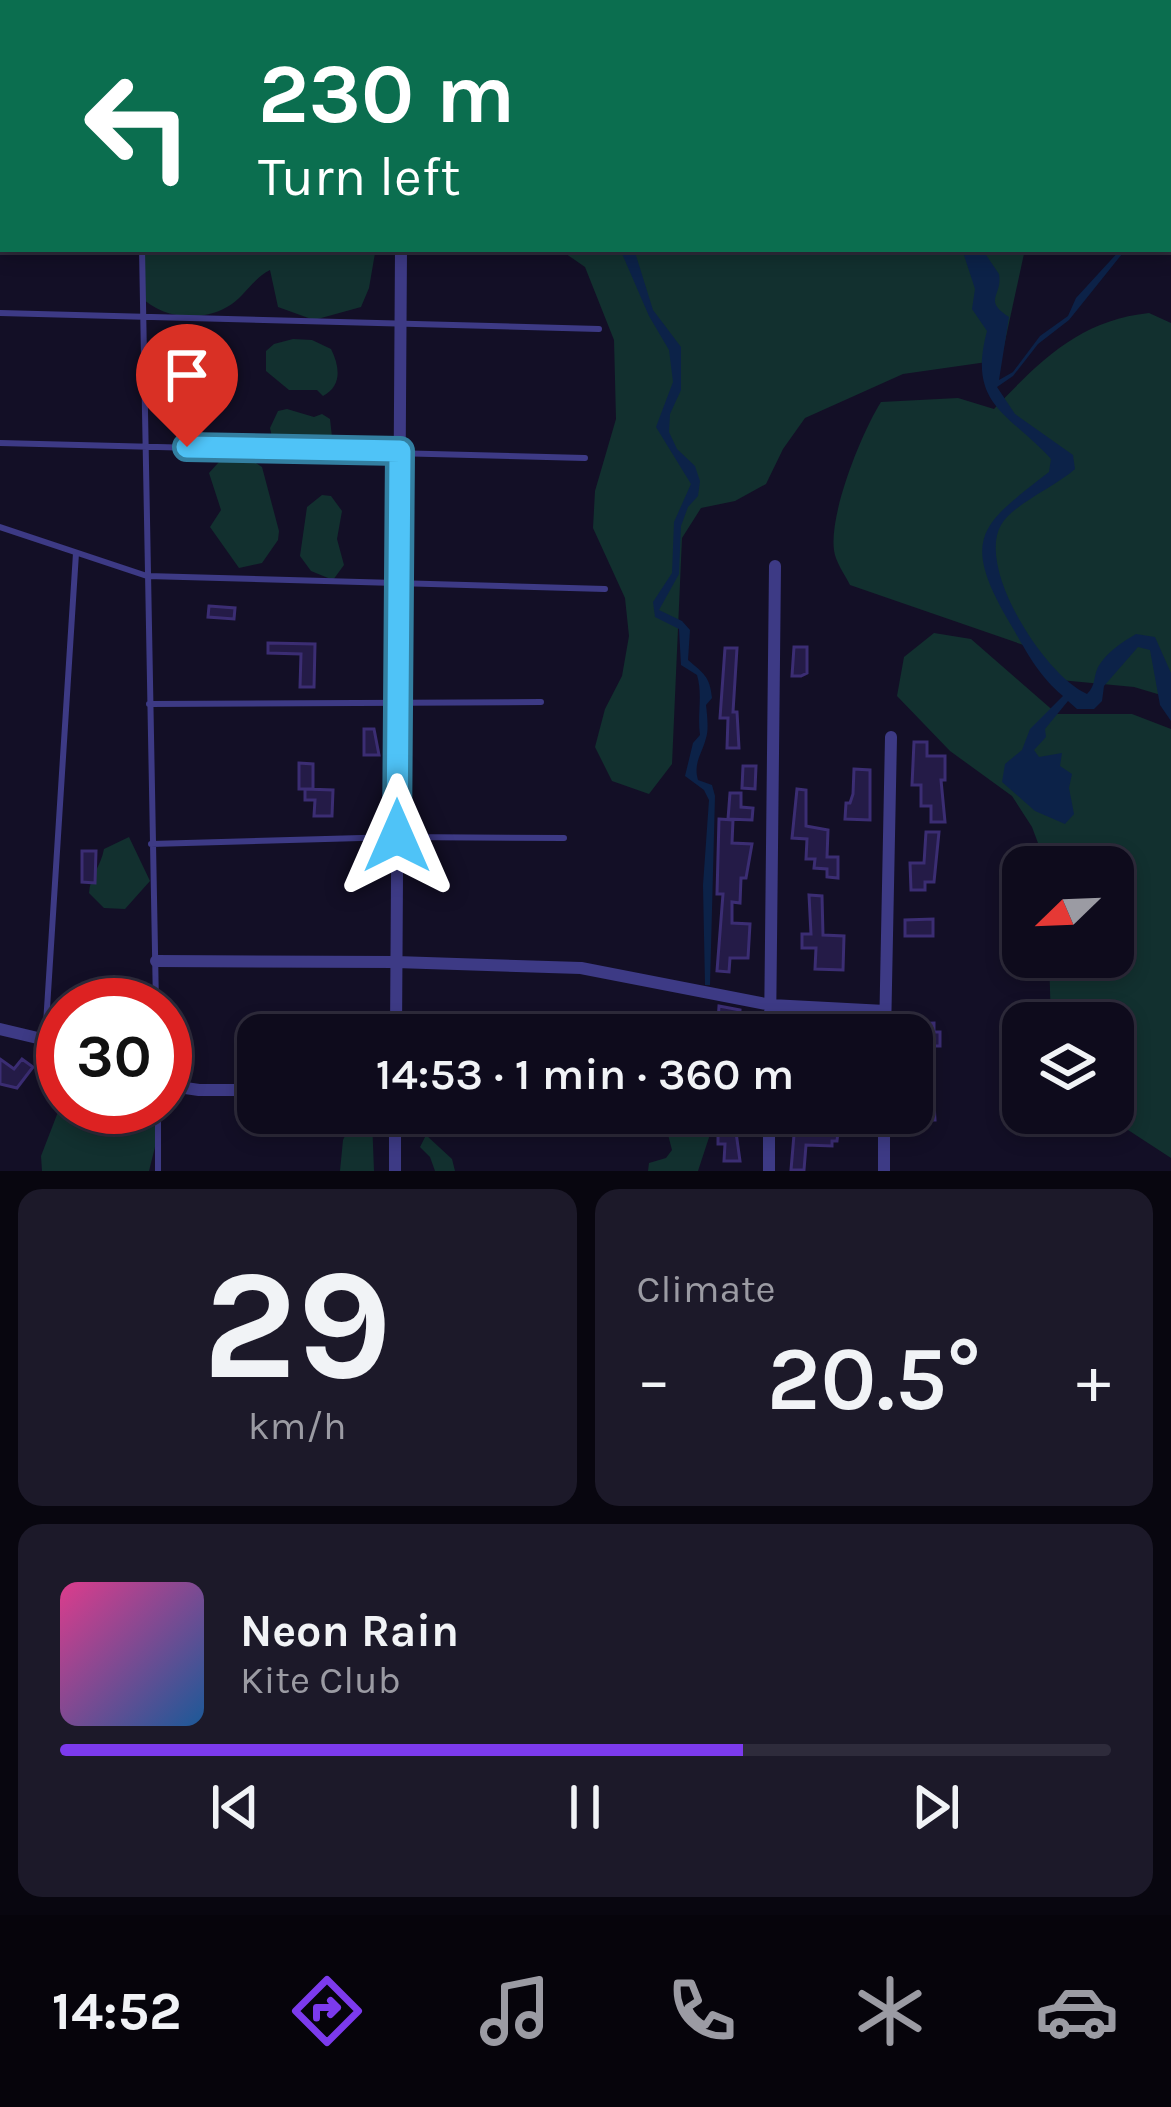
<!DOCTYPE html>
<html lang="en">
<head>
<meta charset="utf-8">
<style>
  body { margin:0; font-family:Karla,sans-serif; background:#1c1929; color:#f1f3f6; height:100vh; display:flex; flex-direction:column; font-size:45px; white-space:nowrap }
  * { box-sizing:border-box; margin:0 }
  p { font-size:39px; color:#9b9ba3 }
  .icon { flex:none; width:66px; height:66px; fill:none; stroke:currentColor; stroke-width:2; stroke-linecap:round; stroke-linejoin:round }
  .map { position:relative; height:1171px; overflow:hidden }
  .panel { display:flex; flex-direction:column; gap:18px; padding:18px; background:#08060f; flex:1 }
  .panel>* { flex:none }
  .top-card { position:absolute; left:0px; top:0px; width:1173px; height:252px; box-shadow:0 6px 18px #0003,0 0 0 3px #2e2b3b; background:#0b6e4f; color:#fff; overflow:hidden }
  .needle { width:78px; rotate:247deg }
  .controls { position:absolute; left:1002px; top:846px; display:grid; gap:24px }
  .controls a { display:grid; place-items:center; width:132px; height:132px; border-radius:24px; background:#0e0b1c; box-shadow:0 6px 18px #0003,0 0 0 3px #2e2b3b; font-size:60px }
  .speed { position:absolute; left:36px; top:978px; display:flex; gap:24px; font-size:60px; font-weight:700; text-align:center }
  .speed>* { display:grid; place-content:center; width:156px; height:156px; border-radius:50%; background:#0e0b1c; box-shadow:0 6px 18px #0003,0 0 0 3px #2e2b3b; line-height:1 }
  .speed .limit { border:18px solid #d22; background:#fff; color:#111 }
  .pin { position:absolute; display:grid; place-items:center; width:102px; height:102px; color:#fff; margin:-123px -51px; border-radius:50% 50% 50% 0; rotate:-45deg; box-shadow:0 0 12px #0007 }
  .pin .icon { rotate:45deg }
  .me { position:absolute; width:132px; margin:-66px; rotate:0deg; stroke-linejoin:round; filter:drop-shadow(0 0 9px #0008) }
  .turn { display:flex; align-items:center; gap:42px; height:252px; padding:0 60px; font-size:54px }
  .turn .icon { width:156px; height:156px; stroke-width:2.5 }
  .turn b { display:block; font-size:84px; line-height:102px }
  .big { font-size:90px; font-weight:600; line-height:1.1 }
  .panel .card { flex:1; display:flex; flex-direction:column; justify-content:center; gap:18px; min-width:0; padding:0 42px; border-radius:24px; background:#1c1929 }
  .panel .dial { align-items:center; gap:0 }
  .dial b { font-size:156px; line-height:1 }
  .song { display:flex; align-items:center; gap:36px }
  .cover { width:144px; height:144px; border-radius:18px; background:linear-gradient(135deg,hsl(330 70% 55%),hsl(210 70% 35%)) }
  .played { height:12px; border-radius:6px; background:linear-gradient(90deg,#7c3aed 65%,#2e2b3b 65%) }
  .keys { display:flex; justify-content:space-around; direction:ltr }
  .heat { display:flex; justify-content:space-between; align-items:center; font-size:66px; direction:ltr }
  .panel .tiles { flex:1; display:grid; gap:18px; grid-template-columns:1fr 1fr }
  .card:last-child { grid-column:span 2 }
  .trip { position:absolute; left:237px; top:1014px; width:696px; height:120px; border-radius:24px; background:#0e0b1c; box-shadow:0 6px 18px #0003,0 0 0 3px #2e2b3b; font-weight:600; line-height:120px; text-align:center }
  .menu { display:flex; height:192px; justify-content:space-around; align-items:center; background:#06040b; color:#9b9ba3 }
  .menu .icon { width:84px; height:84px }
  .menu .current { color:#7c3aed }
  .menu b { font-size:54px; color:#f1f3f6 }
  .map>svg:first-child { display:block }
  .green { fill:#12302f }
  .water { fill:#0c2248 }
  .building { fill:#241b47; stroke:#3b2d73; stroke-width:3 }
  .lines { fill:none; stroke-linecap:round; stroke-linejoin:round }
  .lane { stroke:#3d3a85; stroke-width:6 }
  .street { stroke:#3d3a85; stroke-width:12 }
  .route-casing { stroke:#337fa1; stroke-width:30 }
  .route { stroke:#4fc3f7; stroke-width:21 }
</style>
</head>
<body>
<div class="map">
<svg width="1171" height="1171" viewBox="0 0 1171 1171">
  <rect width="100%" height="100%" fill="#130f26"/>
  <!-- green -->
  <path class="green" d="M386,0H1013L1012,3Z
    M143,249H374L375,253L369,288L361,307L314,320L278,307L270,270C252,279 244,298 227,307C199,323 161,318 140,296Z
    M559,249H1025L1001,360L903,374L805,418L783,449L766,484L735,501L701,508L682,538L672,764L649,794L612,781L595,747L605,709L622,676L629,636L625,598L593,528L595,491L616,419L614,340L585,267Z
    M1149,313L1171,323V698L1134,687L1060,680L1035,649L850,585C845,575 835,561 834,550C829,513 862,432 881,402L958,398L994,409C1040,361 1080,320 1149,313Z
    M293,339L312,340L331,349C340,367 342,386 323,396L317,390H289L266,371V351L274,344Z
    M287,409L314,417L322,414L330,419L332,437L325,444L288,449L272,437L270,428L278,411Z
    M238,451L262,467L279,531L278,540L262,563L239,568L210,527L221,510L209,473L228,452Z
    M322,495L331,496L342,511L337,539L344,565L333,580L311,571L300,556L307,507Z
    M934,633L971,639L1057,714H1132L1171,729V1158L1102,1113H1113V1023H1051L1049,957H1113V867H1047L1032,827L1012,796L950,751L897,696L904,657Z
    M129,837L150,881L125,909L104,908L89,893C90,876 101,866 104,849Z
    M63,1099V1107H147L159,1131L149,1171H42L41,1156Z
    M356,1113H370L372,1119L374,1171H340L343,1140Z
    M669,1113H717L698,1171H648L649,1163L666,1158L672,1150L665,1123Z
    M426,1135L452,1159L455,1171H435L430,1157L420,1147Z"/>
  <!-- water -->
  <path class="water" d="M620,249H634L653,310L681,347V390L670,414L669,432L677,449L695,466L700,481L698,496L688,507L681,526L679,574L659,610L682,621L690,630L688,660C703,673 710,676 712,698L706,705C707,714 709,730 706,738C702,754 693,763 698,780L712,785L715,796L710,985H705L703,885L709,800L704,790L685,776L693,743L700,735C697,714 703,695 697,675L681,665L679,629L655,617L653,602L672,573L674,522L691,484L656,427L673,382L669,350L649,316Z
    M962,249H982L999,274C1003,296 982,300 1009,317L999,380L1013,372L1040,336L1068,316L1076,298L1121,249H1126L1069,320L1038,344L1013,376L997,387L1015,414L1073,455L1075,469C1055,487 1013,504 1001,525C976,568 1045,676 1087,694C1096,685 1093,678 1098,667C1106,653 1122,642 1136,634L1155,637L1171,673V721L1160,705L1150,650L1138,647L1104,686L1102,701L1094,709H1077L1068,701L1045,729L1046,737L1034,750L1039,757L1062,753L1060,766L1072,774L1069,788L1074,814L1065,824L1035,811L1002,782L1005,764L1022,750L1030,729L1063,696C1036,673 1026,650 1008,620C960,537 982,524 1049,472L1051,459C1009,413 967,405 987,331L972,309L975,289Z"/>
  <!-- building -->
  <path class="building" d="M209,606L235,608L234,619L208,617Z
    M268,643L315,644L314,687H300L301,654L268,653Z
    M794,647H807V673L801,676H792Z
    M725,648H737L733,712H737L739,748H727L728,718H720Z
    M364,729H374L379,755H364Z
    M914,742H927V756H945V780H941L945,822H931V806H921V785H912Z
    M299,763L313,764V789H299Z
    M743,766H756L755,789L742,788Z
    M854,769L870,770V820L845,819L846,803H850L853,794Z
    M305,789L333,790L332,816H314L315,800H305Z
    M797,789L806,790V826L828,830L827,857H838V878L827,877V869L814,868L815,859H806L807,839L792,838Z
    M730,793H741V807L753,808L752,820L728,819Z
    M719,819L733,820L732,843L752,844L746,878H741L740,903L732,902V923L750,924L748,958H730L729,972L717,971L723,894H717Z
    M926,832H939L934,882H925V890H911L910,863H924Z
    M82,851H96L95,883L82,882Z
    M809,895L822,896L823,935L844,936L843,970L815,969L816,948H802V934H811Z
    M933,919V936H905V920Z
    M719,1006L740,1010L738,1035H723L724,1022H718Z
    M934,1023V1032H940V1046H928V1052H921V1069H912V1035H907V1024Z
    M0,1059L14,1069L22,1059L33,1067L17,1088L0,1084Z
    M921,1071H932L935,1120H919V1101H912V1088H921Z
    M789,1113L840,1114L837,1141H832V1146L806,1145L804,1170H791L795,1123H788Z
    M718,1125H735L740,1161H724L725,1144H718Z"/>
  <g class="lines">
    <!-- lane -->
    <path class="lane" d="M137,0V3
      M305,0L319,3
      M0,64H3
      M0,188H3
      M142,249L156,1005
      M0,313L599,329
      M0,443L585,458
      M0,527L147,576L605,589
      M149,704L541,702
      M151,844L397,837L564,838
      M45,1040L76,553
      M158,1107V1171"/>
    <!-- street -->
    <path class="street" d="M156,961L396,962L581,968L771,1005L885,1011
      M0,1029L63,1044
      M396,1035L401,249
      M770,1035L775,566
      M885,1035L891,737
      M165,1085L199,1090H258
      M395,1171V1113
      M769,1171V1113
      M884,1171V1113"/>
  </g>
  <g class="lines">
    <defs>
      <path id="route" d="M187,447L400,451L397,836"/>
    </defs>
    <!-- route casing -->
    <use href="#route" class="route-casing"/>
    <!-- route -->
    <use href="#route" class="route"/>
  </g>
</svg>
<div class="controls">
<a><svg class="needle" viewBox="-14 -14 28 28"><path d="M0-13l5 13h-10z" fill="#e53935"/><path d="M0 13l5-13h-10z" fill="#9b9ba3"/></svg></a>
<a><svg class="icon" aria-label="layers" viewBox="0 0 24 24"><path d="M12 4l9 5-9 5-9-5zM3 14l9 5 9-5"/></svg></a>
</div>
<div class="speed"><div class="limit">30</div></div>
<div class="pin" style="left:187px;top:447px;background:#d93025"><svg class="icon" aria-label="arrive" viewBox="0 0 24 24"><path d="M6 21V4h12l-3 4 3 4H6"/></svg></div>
<svg class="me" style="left:397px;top:836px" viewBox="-20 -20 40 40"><path d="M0-17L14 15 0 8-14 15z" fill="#4fc3f7" stroke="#fff" stroke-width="4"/></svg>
<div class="trip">14:53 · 1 min · 360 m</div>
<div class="top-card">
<div class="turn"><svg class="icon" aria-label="left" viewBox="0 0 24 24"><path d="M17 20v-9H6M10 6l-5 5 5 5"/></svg><div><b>230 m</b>Turn left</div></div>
</div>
</div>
<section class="panel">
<div class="tiles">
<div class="card dial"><b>29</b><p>km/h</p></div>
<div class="card"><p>Climate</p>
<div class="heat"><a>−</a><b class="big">20.5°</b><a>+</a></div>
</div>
<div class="card">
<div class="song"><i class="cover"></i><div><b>Neon Rain</b><p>Kite Club</p></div></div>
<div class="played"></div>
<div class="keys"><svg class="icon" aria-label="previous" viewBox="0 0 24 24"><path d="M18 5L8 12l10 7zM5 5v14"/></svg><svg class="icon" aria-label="pause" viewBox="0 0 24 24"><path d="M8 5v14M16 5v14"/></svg><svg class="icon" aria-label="next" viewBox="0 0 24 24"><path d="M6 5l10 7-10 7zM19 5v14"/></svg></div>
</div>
</div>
</section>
<nav class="menu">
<b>14:52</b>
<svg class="icon current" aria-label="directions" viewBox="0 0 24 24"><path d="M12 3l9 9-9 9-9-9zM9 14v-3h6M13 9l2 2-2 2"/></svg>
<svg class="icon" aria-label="music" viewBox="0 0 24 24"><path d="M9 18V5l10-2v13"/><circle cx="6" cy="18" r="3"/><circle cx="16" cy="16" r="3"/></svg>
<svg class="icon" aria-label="phone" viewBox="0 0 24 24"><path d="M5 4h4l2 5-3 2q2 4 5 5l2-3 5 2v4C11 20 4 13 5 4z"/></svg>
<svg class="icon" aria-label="climate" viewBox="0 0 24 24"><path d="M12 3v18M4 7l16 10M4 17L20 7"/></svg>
<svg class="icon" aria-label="car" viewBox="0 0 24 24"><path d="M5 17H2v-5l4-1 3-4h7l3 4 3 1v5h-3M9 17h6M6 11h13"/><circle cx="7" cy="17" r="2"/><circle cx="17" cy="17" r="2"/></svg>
</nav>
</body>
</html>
